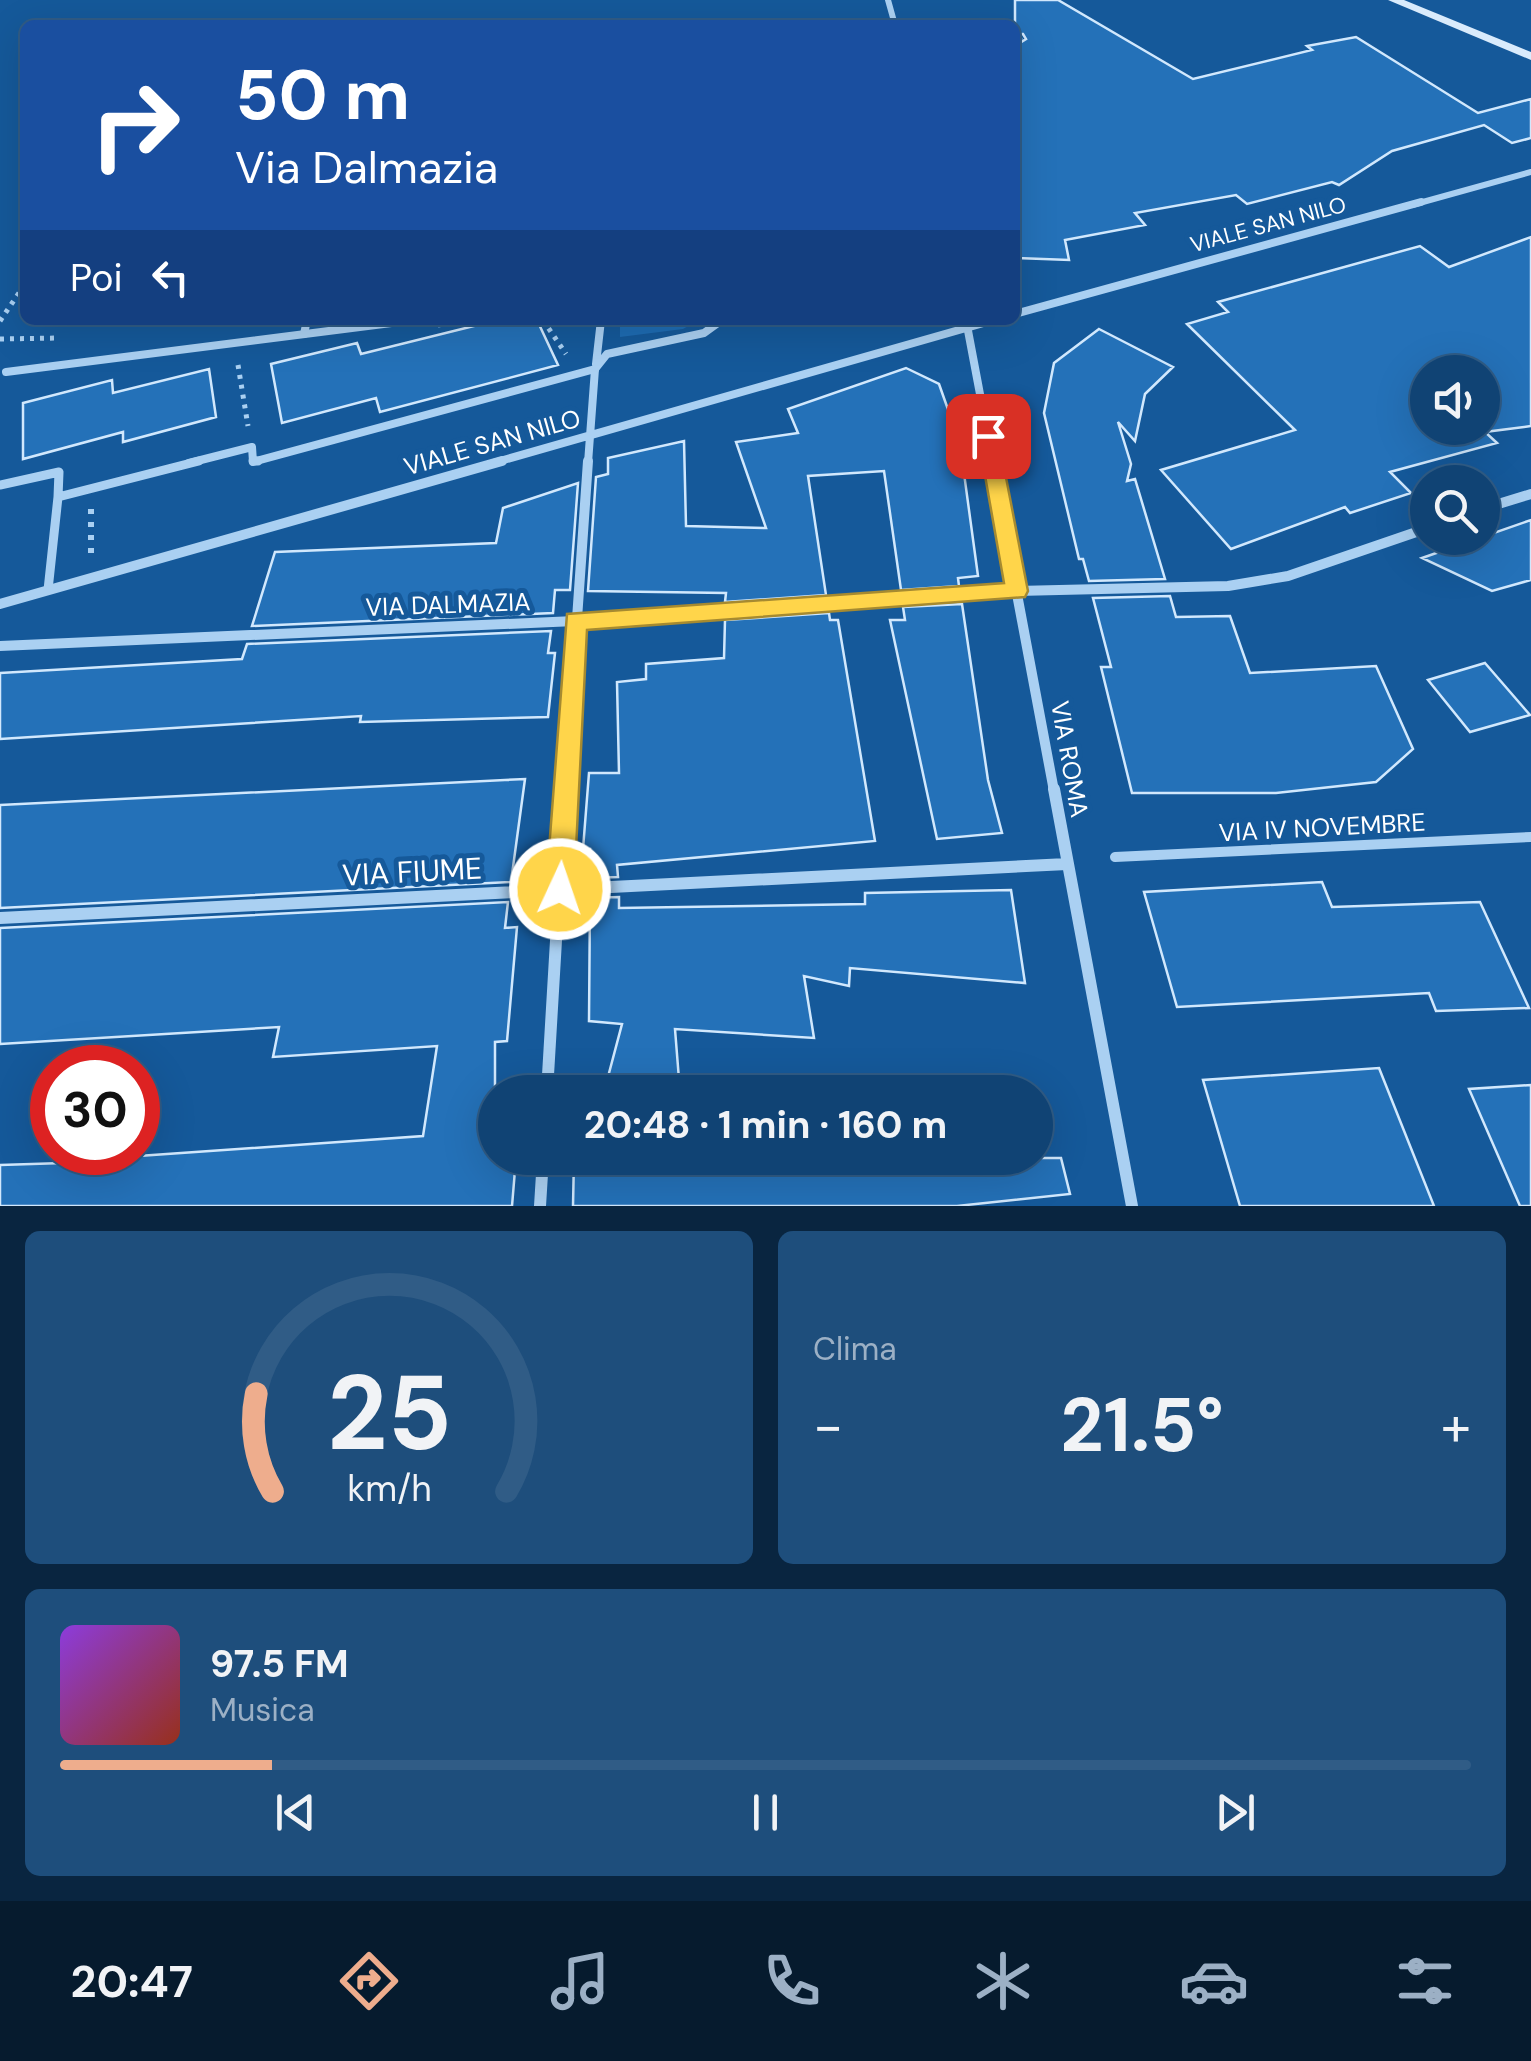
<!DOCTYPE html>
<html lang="it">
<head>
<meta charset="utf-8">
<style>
  body { margin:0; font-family:"DM Sans",sans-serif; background:#1e4e7c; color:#f1f3f6; height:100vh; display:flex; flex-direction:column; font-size:38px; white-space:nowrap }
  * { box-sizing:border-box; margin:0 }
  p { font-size:32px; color:#9cb0c5 }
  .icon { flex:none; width:55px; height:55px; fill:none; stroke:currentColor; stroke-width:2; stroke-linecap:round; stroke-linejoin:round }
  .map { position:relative; height:1206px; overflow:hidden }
  .details { display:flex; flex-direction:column; gap:25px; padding:25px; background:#092540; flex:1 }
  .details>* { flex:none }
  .top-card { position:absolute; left:20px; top:20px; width:1000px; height:305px; border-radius:15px; box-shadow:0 10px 40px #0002,0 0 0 2px #305c86; background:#1a4fa0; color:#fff; overflow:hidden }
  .controls { position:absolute; left:1410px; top:355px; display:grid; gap:20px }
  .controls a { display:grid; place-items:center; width:90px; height:90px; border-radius:50%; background:#104374; box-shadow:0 10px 40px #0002,0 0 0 2px #305c86; font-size:50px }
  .speed { position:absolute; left:30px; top:1045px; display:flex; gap:20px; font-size:50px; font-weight:700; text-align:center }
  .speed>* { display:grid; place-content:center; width:130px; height:130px; border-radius:50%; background:#104374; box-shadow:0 10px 40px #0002,0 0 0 2px #305c86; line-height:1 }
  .speed .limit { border:15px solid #d22; background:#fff; color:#111 }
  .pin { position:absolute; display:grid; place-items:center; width:85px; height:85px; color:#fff; margin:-42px; border-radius:20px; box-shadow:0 5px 15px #0006 }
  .me { position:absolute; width:110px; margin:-55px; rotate:3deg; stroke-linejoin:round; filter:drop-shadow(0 0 8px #0008) }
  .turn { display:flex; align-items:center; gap:35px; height:210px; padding:0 50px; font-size:45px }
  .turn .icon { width:130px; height:130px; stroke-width:2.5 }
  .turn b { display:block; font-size:70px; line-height:85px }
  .then { display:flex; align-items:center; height:95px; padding:0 50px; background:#0003; gap:20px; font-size:38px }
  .big { font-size:75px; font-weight:700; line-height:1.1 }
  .details .tile { flex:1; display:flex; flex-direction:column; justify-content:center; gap:15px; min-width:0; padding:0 35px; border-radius:15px; background:#1e4e7c }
  .details .dial { align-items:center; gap:0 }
  .dial svg { height:260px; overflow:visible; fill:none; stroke:#305c86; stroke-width:7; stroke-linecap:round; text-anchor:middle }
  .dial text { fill:#f1f3f6; stroke:none }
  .song { display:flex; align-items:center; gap:30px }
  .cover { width:120px; height:120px; border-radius:15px; background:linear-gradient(135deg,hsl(270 70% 55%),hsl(10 70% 35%)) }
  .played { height:10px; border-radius:5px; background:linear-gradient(90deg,#eead8d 15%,#305c86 15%) }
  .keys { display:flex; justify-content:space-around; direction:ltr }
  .heat { display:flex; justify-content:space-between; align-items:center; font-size:55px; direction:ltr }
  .details .tiles { flex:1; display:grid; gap:25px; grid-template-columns:1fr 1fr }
  .tile:last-child { grid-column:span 2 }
  .trip { position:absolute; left:478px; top:1075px; width:575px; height:100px; border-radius:50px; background:#104374; box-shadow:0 10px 40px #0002,0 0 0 2px #305c86; font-weight:700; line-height:100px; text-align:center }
  .tabs { display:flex; height:160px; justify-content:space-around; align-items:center; background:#061b2e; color:#9cb0c5 }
  .tabs .icon { width:70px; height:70px }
  .tabs .current { color:#eead8d }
  .tabs b { font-size:45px; color:#f1f3f6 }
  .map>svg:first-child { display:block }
  .green { fill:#1e6cb3 }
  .building { fill:#2471b8; stroke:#d1e8fd; stroke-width:2.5; fill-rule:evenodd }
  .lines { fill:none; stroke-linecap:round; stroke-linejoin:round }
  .path-far1 { stroke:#aad0f2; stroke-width:5; stroke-dasharray:4 6; stroke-linecap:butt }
  .path { stroke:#aad0f2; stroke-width:6; stroke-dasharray:5 8; stroke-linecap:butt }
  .service-far1 { stroke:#aad0f2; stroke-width:5 }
  .service { stroke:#aad0f2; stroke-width:10 }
  .pedestrian-far1 { stroke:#aad0f2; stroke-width:8 }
  .pedestrian { stroke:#aad0f2; stroke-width:9 }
  .minor-far3 { stroke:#aad0f2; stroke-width:6 }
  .minor-far2 { stroke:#aad0f2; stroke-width:8 }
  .minor-far1 { stroke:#aad0f2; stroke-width:10 }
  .minor { stroke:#aad0f2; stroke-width:12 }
  .secondary { fill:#d9ebfc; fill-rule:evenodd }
  .route { fill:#ffd54a; stroke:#a68a30; stroke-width:2.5 }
  .labels { text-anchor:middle; stroke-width:10; stroke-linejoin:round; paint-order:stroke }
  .far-street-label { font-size:22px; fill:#fff; stroke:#15599a }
  .street-label { font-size:25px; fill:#fff; stroke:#15599a }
  .near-street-label { font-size:30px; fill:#fff; stroke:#15599a }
</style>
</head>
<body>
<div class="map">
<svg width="1531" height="1206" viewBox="0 0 1531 1206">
  <rect width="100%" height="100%" fill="#15599a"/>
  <!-- green -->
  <path class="green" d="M620,320H699L683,329L620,337Z"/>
  <!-- building -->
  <path class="building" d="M1015,0H1058L1193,79L1312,50L1307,46L1356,37L1478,113L1531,99V138L1512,143L1484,125L1392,151L1339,185L1332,182L1247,204L1236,195L1135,213L1145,225L1065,240L1069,260L1017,258L1015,46L1026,39L1023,34H1015Z
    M1531,237V426L1485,432L1497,443L1390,472L1411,493L1350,513L1345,507L1231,549L1161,470L1295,430L1187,324L1228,312L1218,302L1420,246L1449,267ZM1428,372H1482V428H1428Z
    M498,320H537L558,365L380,412L376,398L282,423L271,364L357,343L361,354Z
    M1099,329L1173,367L1145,394L1135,441L1118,422L1131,464L1127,481L1135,479L1165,579L1089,581L1083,559H1079L1044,413L1054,363Z
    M906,368L939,384L968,466H963L978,576L958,578L959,586L901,590L884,471L808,476L826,595L725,602L726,593L588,591L596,477L608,474V458L684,441L686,526L766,528L736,442L798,433L788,409Z
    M209,369L216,417L123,442V432L23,459V403L112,380L113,393Z
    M578,483L570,590H555L553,613L252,626L275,552L496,543L503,508Z
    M1531,520V580L1492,591L1422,558Z
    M1170,596L1176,617L1230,616L1250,673L1376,666L1413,749L1376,782L1276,793H1132L1101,667H1111L1093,598Z
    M962,604L988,780L1002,833L937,839L890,620H905L903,607Z
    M829,613L830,620H838L875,841L617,865L618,877L590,878V849H583L589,773H619L617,682L646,679V664L724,658L725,620Z
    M551,631L548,653H555L548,717L360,722L361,716L0,739V673L242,659L247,644Z
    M1485,663L1530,715L1470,732L1428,680Z
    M525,779L511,882L0,908V805Z
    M1322,882L1332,907L1480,902L1529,1008L1436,1011L1429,993L1177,1007L1144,892Z
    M1011,890L1025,983L850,968L849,986L804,976L814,1038L675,1029L680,1092H604L622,1024L589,1021L590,898L619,897V908L865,904V893Z
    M508,902L505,928L517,927L507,1041L495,1042V1158H516L512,1206H0V1165L95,1162L96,1159L423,1136L437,1046L273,1057L279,1027L0,1044V928Z
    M1379,1068L1434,1206H1240L1203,1080Z
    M1531,1085V1206H1520L1469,1089Z
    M574,1158H1061L1070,1194L957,1206H573Z"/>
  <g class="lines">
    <!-- path-far1 -->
    <path class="path-far1" d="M543,320L566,354
      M0,321L25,284
      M438,325L471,320
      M0,339L59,338
      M238,365L248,426"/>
    <!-- path -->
    <path class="path" d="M91,509V555"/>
    <!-- service-far1 -->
    <path class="service-far1" d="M1015,40L1020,39"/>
    <!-- service -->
    <path class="service" d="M1115,857L1531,837"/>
    <!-- pedestrian-far1 -->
    <path class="pedestrian-far1" d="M304,334L307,320
      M189,463L252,447L253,462L595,369"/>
    <!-- pedestrian -->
    <path class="pedestrian" d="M253,461H258
      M0,485L59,472L58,497
      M48,590L58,497L199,461"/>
    <!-- minor-far3 -->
    <path class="minor-far3" d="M888,0L895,25
      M1412,205L1531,172"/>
    <!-- minor-far2 -->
    <path class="minor-far2" d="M1015,314L1421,202
      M966,320L993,463
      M596,364L601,320
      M6,372L415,320
      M493,463L994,320
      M588,463L595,369L607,354L704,333L722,320"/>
    <!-- minor-far1 -->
    <path class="minor-far1" d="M992,461L1054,791
      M1482,509L1531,494
      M0,604L502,461
      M0,646L575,621L1017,591L1228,586L1288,576L1428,528
      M565,791L588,461"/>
    <!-- minor -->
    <path class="minor" d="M1054,789L1132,1206
      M0,918L1067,864
      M547,1092L565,789
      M540,1206L543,1158"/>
    <!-- secondary -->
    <path class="secondary" d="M1388,0H1404L1531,52V60Z"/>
  </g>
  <!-- route -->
  <path class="route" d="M988,429L998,436L1028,591L1025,597L587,630L574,889L569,899L560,903L550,899L546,889L567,614L1004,583L978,436Z"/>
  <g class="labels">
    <!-- far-street labels -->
    <g class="far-street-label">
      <text transform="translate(1268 224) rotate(-15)" y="8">VIALE SAN NILO</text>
    </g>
    <!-- street labels -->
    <g class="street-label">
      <text transform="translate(492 442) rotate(-16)" y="9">VIALE SAN NILO</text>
      <text transform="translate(448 604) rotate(-2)" y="9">VIA DALMAZIA</text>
      <text transform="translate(1070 759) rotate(80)" y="9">VIA ROMA</text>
      <text transform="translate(1322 827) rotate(-3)" y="9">VIA IV NOVEMBRE</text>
    </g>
    <!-- near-street labels -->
    <g class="near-street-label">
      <text transform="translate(412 872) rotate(-3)" y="10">VIA FIUME</text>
    </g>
  </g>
</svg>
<div class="controls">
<a><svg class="icon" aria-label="sound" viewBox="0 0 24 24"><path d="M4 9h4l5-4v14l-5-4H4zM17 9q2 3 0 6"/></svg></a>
<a><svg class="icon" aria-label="search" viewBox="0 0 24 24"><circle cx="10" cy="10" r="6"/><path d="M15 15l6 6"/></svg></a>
</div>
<div class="speed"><div class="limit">30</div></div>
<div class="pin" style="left:988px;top:436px;background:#d93025"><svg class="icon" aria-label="arrive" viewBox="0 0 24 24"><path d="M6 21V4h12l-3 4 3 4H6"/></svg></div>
<svg class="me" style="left:560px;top:889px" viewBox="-20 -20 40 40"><circle r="17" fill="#ffd54a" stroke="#fff" stroke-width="3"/><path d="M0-11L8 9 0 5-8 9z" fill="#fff"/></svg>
<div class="trip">20:48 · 1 min · 160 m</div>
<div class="top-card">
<div class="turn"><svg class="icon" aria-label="right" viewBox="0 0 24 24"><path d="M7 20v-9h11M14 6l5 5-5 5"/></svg><div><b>50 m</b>Via Dalmazia</div></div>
<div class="then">Poi<svg class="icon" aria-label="left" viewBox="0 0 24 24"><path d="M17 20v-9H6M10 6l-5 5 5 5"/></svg></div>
</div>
</div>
<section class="details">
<div class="tiles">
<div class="tile dial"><svg viewBox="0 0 100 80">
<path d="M14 69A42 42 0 1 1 86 69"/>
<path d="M14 69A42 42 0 0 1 9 39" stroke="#eead8d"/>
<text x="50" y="56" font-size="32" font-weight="700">25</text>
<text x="50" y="72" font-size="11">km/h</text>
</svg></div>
<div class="tile"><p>Clima</p>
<div class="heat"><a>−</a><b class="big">21.5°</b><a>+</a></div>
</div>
<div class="tile">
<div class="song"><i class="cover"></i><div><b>97.5 FM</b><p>Musica</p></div></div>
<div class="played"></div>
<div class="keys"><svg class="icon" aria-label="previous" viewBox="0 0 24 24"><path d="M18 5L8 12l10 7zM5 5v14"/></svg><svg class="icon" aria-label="pause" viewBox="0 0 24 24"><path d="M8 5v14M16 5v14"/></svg><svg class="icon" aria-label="next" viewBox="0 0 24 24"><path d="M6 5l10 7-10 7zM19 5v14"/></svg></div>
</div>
</div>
</section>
<nav class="tabs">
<b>20:47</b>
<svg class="icon current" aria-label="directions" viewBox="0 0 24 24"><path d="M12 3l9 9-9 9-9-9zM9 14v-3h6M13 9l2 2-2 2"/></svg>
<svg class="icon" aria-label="music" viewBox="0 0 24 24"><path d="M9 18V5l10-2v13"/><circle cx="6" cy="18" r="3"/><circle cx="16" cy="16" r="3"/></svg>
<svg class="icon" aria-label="phone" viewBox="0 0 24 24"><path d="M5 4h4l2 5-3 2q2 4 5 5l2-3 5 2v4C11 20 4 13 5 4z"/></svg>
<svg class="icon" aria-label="climate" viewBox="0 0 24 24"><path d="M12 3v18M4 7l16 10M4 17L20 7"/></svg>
<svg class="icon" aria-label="car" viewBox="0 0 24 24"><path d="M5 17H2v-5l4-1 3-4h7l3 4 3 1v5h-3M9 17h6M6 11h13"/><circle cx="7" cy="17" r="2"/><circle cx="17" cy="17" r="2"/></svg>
<svg class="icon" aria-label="filters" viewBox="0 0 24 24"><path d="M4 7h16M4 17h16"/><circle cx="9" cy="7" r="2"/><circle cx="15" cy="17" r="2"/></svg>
</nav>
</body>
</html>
